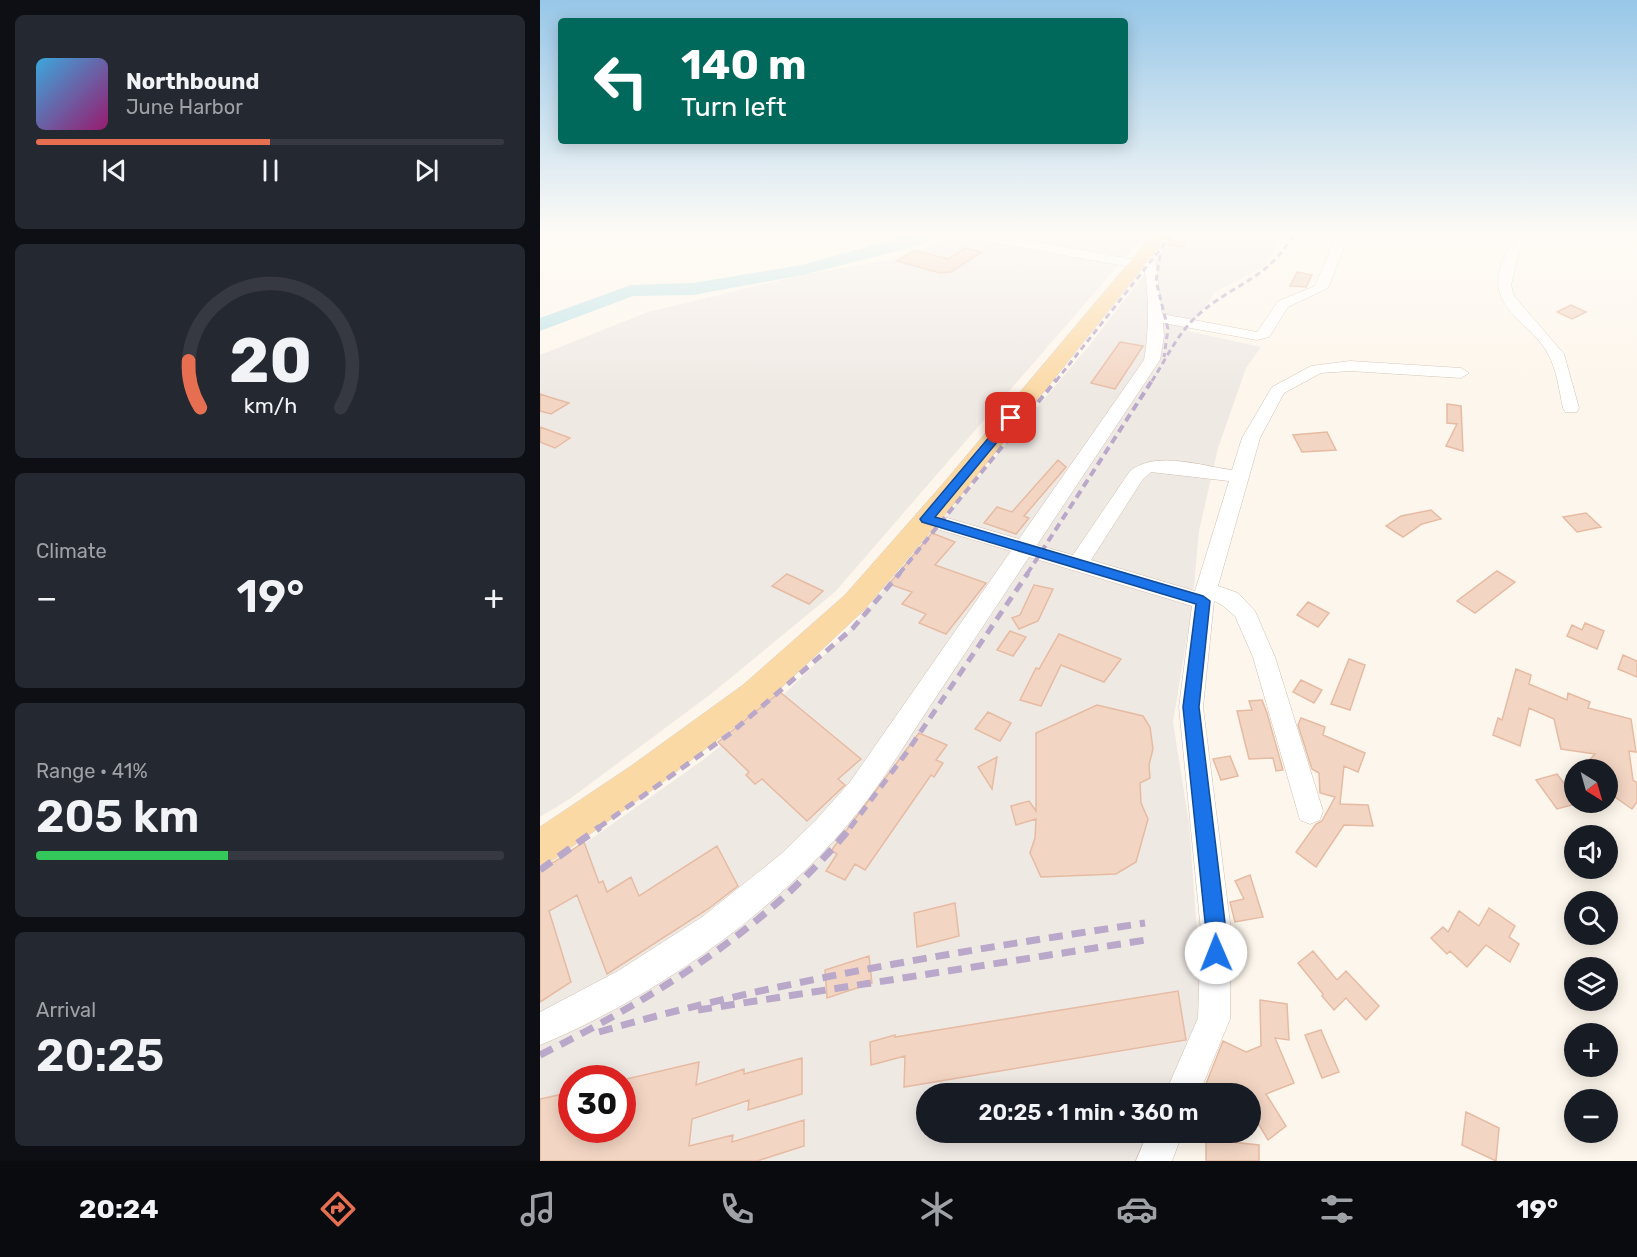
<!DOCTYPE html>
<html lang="en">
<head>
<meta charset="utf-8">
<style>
  body { margin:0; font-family:Rubik,sans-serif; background:#242831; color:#f1f3f6; height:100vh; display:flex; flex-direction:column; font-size:22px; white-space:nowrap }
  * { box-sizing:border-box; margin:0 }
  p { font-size:20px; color:#9ea1a6 }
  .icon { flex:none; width:33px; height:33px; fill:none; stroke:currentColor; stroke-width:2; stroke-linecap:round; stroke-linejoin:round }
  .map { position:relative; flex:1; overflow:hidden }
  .side { display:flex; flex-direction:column; gap:15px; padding:15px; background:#0d0f14; width:540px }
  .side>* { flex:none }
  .hud { position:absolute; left:18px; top:18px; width:570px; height:126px; border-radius:6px; box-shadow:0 3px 15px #0003; background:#00695c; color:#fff; overflow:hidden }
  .needle { width:39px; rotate:143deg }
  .controls { position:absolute; left:1024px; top:759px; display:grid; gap:12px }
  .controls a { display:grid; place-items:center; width:54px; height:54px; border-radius:50%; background:#171b24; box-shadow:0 3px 15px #0003; font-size:30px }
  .speed { position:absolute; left:18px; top:1065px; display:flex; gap:12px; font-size:30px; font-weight:700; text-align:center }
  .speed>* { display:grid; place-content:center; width:78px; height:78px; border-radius:50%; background:#171b24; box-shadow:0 3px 15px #0003; line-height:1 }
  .speed .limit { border:9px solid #d22; background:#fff; color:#111 }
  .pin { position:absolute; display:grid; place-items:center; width:51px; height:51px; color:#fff; margin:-26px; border-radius:12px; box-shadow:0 3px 9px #0006 }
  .me { position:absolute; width:66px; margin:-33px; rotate:359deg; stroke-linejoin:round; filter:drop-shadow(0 0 4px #0008) }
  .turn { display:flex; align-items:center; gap:21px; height:126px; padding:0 24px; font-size:27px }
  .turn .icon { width:78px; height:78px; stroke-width:2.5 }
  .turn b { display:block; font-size:42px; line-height:51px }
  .big { font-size:45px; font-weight:600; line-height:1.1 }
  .side .widget { flex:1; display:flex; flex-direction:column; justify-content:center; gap:9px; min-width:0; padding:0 21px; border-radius:9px; background:#242831 }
  .side .dial { align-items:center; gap:0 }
  .dial svg { height:156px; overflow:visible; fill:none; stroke:#363941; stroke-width:7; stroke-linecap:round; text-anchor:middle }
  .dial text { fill:#f1f3f6; stroke:none }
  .song { display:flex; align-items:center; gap:18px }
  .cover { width:72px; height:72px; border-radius:9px; background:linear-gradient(135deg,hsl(200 70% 55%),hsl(320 70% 35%)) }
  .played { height:6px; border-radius:3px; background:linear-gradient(90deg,#e76f51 50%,#363941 50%) }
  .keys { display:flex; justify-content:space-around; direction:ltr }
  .heat { display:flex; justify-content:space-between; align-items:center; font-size:33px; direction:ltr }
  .charge { height:9px; border-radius:4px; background:linear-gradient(90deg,#34c759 41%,#363941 0) }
  .trip { position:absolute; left:376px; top:1083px; width:345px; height:60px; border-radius:30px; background:#171b24; box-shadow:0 3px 15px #0003; font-weight:600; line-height:60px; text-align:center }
  .dock { display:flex; height:96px; justify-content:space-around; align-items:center; background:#090b0e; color:#9ea1a6 }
  .dock .icon { width:42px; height:42px }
  .dock .current { color:#e76f51 }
  .dock b { font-size:27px; color:#f1f3f6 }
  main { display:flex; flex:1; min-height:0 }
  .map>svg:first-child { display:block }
  .industrial { fill:#efe9e4; fill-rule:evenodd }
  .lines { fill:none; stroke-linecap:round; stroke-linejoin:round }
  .river { fill:#bfe3e8; fill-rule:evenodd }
  .building { fill:#f3d5c3; stroke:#e6bba3; stroke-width:1.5 }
  .minor-casing { stroke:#d1beb0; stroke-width:1 }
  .major-casing { stroke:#dad1cd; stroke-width:1 }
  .minor { fill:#fff; fill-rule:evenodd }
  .major { fill:#fbd9a5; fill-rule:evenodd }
  .rail-far3 { stroke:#b9a8c9; stroke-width:3; stroke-dasharray:6 4; stroke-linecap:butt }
  .rail-far2 { stroke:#b9a8c9; stroke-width:4; stroke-dasharray:8 5; stroke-linecap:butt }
  .rail-far1 { stroke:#b9a8c9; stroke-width:5; stroke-dasharray:10 7; stroke-linecap:butt }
  .rail { stroke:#b9a8c9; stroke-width:7; stroke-dasharray:14 9; stroke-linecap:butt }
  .route { fill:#1a73e8; stroke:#114b97; stroke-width:1.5 }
</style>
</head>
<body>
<main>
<section class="side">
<div class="widget">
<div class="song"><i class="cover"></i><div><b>Northbound</b><p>June Harbor</p></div></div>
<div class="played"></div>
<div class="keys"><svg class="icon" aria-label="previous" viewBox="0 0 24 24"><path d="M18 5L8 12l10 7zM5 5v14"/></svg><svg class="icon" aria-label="pause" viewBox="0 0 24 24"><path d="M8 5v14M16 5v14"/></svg><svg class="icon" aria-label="next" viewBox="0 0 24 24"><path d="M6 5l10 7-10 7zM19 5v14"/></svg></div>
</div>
<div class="widget dial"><svg viewBox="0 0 100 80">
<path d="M14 69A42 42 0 1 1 86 69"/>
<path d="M14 69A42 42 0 0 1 8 45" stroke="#e76f51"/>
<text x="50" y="56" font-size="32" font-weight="700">20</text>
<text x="50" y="72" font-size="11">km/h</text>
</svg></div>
<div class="widget"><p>Climate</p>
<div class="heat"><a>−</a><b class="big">19°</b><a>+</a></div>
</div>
<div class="widget"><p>Range · 41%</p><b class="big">205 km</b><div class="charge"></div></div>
<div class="widget"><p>Arrival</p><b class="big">20:25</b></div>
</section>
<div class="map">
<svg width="1097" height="1161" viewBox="0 0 1097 1161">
  <rect width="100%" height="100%" fill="#fdf6ec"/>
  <!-- industrial -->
  <path class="industrial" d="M426,232H607L295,592L171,694L31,798L0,817V355L108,312L267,274L349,260Z
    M637,232H745L723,267L675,292L648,331L721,347L706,368L678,448L659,531L652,608L633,722L649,823L663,1016L634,1093L387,1094V1132L618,1133L602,1161H0V875L163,760L240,698L308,632L548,347ZM32,1078H82V1130H32Z"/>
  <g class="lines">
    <!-- river -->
    <path class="river" d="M380,232H401L384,244L263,275L153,295L93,296L0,331V318L91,285L153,283L262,265Z"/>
  </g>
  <!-- building -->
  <path class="building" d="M638,232H655L642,247L628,244Z
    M425,248L442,252L411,272L400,273L357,261L374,250L408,259Z
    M757,272L772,275L766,287L750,286Z
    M1031,305L1046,312L1032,319L1017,312Z
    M580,342L603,346L575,389L551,383Z
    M0,394L9,397L29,403L11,414L0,411Z
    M907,404L921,406L923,451L906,446L917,424L907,423Z
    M0,427L30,438L15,448L0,442Z
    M787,432L796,450L762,452L753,435Z
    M518,460L526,467L484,516L489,518L476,534L444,523L457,507L472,512Z
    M891,510L901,519L882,524L863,537L846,526L861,516Z
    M1046,513L1061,527L1037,532L1023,517Z
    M392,533L415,542L395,565L446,583L406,634L379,623L386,614L362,604L372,592L349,584Z
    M957,571L975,582L935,613L917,601Z
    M247,574L262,581L283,591L269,604L232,586Z
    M494,585L513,589L498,621L479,629L472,618L480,615Z
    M768,602L789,613L778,627L757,615Z
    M1045,623L1064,631L1057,649L1027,636L1032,625L1042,630Z
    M470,631L486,637L473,656L457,650Z
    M519,634L581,659L564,682L521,665L501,706L480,700L496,668L499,669Z
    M1083,655L1097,661V677L1078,669Z
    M809,659L825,665L810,710L791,704Z
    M976,669L991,675L989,684L1027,700L1028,693L1050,702L1048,708L1091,719L1096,752L1089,751L1093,780L1097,783V802L1092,809L1068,792V770H1040L1055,754L1021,749L1014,719L989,708L980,746L953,735L958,718L962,720Z
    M761,680L782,690L774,703L753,692Z
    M240,692L321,759L298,779L305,785L267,821L222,779L215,784L206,775L209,772L178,742Z
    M722,700L727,713L743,770L736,771L733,758L709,759L697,711L712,710L709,701Z
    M557,705L603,716L610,727L613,749L609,765L610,778L600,783L601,803L608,819L596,862L576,874L501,877L490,853L495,838L496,819L476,825L471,806L489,801L496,811V733Z
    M448,712L471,723L460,741L435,729Z
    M761,718L785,727L783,735L825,753L818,772L804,766L800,804L828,805L833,826L804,825L776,867L756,852L776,824L782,821L795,797L780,793L779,773L772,769L758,725Z
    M379,733L407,745L396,760L403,763L394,777L391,775L325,870L315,864L305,880L286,871L297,854L291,851Z
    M690,756L698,776L681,780L673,759Z
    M457,757L452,789L438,767Z
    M1017,774L1035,798V802L1039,803L1017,809L996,780Z
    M44,842L59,883L63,881L67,892L91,877L99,896L177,846L198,886L168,909L67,974L37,895L9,911L31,982L0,1002V867L14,862Z
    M710,875L723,917L695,922L690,902L704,899L695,881Z
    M415,903L419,936L377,947L374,913Z
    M949,908L975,926L969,937L979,944L970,962L946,945L927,967L910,951L907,954L891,938L903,927L908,932L919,911L939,926Z
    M773,951L797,980L806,971L839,1006L826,1020L806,998L794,1010L782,996L783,994L758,963Z
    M329,956L332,983L287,998L285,970Z
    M638,991L646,1040L364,1087L365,1056L331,1065L330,1042L355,1035V1037Z
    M720,1000L747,1004L749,1040L735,1038L754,1083L726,1094L746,1126L728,1140L716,1120L719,1118L711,1094H662L683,1041L706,1052L721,1046Z
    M781,1030L799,1072L782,1078L765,1035Z
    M262,1058V1094L208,1110L209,1100L152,1119L149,1146L193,1135L192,1142L264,1120V1146L217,1161H0V1099L32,1092V1130H82V1080L159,1062L156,1085L204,1069V1074Z
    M926,1112L959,1128L956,1161L922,1145Z
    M666,1132H695L692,1142L719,1145V1161H666Z"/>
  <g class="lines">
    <defs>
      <path id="minor" d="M439,232L596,260L602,264L596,268L435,239V233Z
        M798,232H810L788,288L748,307L729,337L717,340L623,323L624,336L620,360L497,545L533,555L590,471C616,450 661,466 692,470L702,438L732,387L771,366L810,361L921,368L929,373L921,378L810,371L781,373L744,393L720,438L678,586L698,593L715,611L735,657L783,811L780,820L770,824L760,820L713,657L695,616L682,605L674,601L663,707L691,931L690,1019L659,1094H625L658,1018L661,931L639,707L652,606L489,557C453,611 417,665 381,720C364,746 347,774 328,799C253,901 117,997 0,1045V1012L78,971L162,917L241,854L276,820L310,782L471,551L380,524L377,519L380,514L387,512L479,539L604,360C609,337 611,276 599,255L601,252H609L616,263L622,314L717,332L738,301L775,286ZM611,472L689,481L655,591L551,560L603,479Z
        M987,232H1001L979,252L971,285L974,296L1024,354L1039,408L1037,412H1025L1023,408C1019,390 1017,370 1008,354C992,323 949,310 960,269C965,252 973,242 987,232Z
        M608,1132H643L632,1161H596Z"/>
      <path id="major" d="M615,232H631L419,498L325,609L225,703L115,788L13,860L0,865V827L91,766L203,685L305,595L401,486Z"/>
    </defs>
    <!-- minor casing -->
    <use href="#minor" class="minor-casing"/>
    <!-- major casing -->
    <use href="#major" class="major-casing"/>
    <!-- minor -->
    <use href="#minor" class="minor"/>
    <!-- major -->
    <use href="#major" class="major"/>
    <!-- rail-far3 -->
    <path class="rail-far3" d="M620,255L616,281L628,329L624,357
      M516,381L634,232
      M612,381C626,359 638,333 657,316C694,282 728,281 755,232"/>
    <!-- rail-far2 -->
    <path class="rail-far2" d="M359,574L517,379
      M487,574L613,379"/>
    <!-- rail-far1 -->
    <path class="rail-far1" d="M58,828L191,733L313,628L360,573
      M310,828L367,752L488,573"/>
    <!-- rail -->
    <path class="rail" d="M0,870L60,827
      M158,1010L606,940
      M59,1032C238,980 421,951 605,923
      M0,1055C116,997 228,928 311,827"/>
  </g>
  <!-- sky -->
  <linearGradient id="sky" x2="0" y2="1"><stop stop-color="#97c7e8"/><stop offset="0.59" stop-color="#fefbf6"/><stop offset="1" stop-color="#fefbf6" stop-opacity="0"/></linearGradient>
  <rect width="1097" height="395" fill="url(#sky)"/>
  <!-- route -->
  <path class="route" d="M467,416L477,418L395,517L663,596L670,601L659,707L686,931L683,960L676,963L669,960L666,953V931L643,707L656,604L382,522L380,519Z"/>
</svg>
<div class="controls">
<a><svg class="needle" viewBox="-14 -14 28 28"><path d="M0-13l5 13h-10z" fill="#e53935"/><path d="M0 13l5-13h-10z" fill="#9ea1a6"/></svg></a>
<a><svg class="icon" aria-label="sound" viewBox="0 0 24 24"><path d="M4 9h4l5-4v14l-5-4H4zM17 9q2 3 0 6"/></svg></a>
<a><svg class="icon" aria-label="search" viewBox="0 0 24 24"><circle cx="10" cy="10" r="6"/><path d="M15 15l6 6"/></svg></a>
<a><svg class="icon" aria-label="layers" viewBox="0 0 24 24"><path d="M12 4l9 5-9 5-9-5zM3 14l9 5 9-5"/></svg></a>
<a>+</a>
<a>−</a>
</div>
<div class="speed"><div class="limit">30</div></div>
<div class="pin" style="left:471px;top:418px;background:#d93025"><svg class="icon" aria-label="arrive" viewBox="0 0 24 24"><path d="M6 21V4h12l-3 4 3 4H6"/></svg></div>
<svg class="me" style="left:676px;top:953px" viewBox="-20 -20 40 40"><circle r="19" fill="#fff"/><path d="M0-13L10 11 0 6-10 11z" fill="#1a73e8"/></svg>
<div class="trip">20:25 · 1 min · 360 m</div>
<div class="hud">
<div class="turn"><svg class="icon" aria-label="left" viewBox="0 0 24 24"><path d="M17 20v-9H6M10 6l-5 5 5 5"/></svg><div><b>140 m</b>Turn left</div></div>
</div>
</div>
</main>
<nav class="dock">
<b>20:24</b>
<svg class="icon current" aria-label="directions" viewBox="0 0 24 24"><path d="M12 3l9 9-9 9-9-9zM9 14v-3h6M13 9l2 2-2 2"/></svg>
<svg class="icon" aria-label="music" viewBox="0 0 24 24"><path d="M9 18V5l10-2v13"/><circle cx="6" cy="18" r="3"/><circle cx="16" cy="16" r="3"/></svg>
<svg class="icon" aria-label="phone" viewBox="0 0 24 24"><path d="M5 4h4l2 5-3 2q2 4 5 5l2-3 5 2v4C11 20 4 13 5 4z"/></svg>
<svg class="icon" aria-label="climate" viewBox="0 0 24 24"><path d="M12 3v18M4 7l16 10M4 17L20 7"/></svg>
<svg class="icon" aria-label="car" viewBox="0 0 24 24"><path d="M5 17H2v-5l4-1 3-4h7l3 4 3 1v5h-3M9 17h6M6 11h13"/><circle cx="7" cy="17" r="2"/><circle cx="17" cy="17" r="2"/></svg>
<svg class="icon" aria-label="filters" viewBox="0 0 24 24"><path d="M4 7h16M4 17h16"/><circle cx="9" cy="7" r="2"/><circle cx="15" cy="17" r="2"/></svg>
<b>19°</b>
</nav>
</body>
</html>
